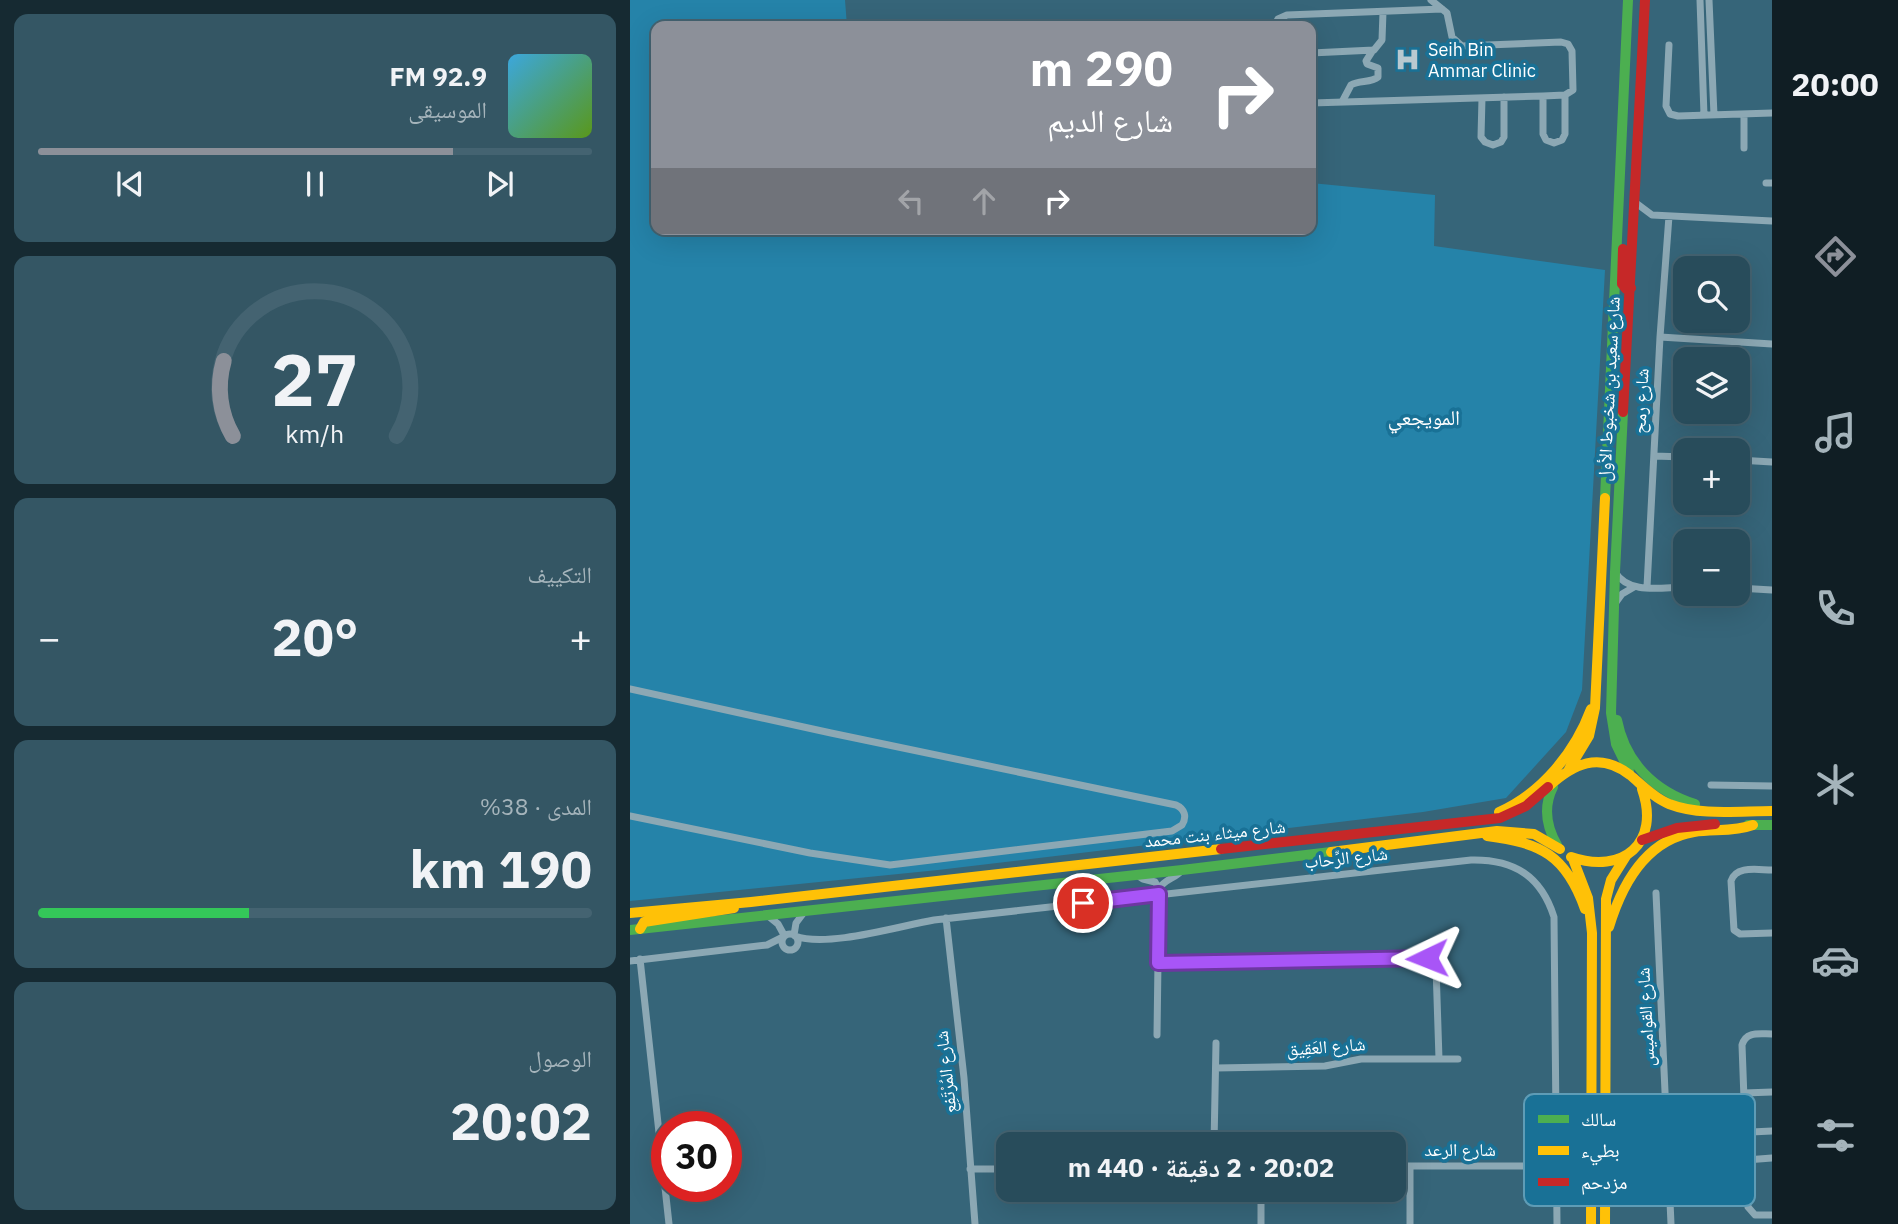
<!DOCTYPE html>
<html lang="ar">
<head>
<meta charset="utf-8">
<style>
  body { margin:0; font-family:"IBM Plex Sans","Noto Naskh Arabic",sans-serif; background:#345664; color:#f1f3f6; direction:rtl; height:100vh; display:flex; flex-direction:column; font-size:26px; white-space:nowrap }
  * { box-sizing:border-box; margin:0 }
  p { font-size:23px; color:#a5b4bb }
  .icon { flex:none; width:38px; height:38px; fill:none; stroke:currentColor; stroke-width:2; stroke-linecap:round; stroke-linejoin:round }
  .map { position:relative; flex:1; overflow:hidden; direction:ltr }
  .side { display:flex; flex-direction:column; gap:14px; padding:14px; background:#162a32; width:630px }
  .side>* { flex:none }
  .banner { position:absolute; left:21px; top:21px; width:665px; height:214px; border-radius:14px; box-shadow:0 7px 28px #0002,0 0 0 2px #446371; direction:rtl; background:#8c9099; color:#fff; overflow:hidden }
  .fabs { position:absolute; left:1043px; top:256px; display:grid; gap:14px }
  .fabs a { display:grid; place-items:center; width:77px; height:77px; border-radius:14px; background:#284c5b; box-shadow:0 7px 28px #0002,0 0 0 2px #446371; font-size:35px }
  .speed { position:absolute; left:21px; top:1111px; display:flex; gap:14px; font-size:35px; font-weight:700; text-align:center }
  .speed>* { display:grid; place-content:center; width:91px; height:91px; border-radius:50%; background:#284c5b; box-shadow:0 7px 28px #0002,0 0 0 2px #446371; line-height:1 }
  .speed .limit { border:10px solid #d22; background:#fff; color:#111 }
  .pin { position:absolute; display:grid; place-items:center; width:60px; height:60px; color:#fff; margin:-30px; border:4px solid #fff; border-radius:50%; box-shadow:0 2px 7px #0007 }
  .me { position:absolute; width:77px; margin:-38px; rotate:268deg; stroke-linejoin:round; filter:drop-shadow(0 0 5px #0008) }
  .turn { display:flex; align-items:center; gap:24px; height:147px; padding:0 28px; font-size:32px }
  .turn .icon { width:91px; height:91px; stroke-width:2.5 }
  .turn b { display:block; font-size:49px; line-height:60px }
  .lanes { display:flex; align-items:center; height:66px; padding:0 28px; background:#0003; justify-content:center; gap:35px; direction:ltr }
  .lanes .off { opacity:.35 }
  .big { font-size:52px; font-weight:700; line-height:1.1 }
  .side .widget { flex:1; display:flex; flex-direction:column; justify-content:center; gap:10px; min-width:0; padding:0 24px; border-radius:14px; background:#345664 }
  .side .dial { align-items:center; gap:0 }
  .dial svg { height:182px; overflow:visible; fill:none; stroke:#446371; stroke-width:7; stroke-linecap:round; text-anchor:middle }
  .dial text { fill:#f1f3f6; stroke:none }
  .song { display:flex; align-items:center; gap:21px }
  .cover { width:84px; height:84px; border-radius:10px; background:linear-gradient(135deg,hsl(200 70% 55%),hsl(90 70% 35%)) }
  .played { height:7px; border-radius:4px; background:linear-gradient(90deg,#8c9099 75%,#446371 75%) }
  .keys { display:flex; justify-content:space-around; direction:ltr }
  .heat { display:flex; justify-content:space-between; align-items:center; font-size:38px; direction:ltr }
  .charge { height:10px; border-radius:5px; background:linear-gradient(90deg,#34c759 38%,#446371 0) }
  .trip { position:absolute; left:366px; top:1132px; width:410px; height:70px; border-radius:14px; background:#284c5b; box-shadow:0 7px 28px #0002,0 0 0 2px #446371; font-weight:700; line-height:70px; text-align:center; direction:rtl }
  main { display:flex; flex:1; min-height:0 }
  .dock { display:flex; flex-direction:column; width:126px; justify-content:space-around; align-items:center; background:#101e24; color:#a5b4bb }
  .dock .icon { width:49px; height:49px }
  .dock .current { color:#8c9099 }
  .dock b { font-size:32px; color:#f1f3f6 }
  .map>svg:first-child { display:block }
  .green { fill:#2583a9 }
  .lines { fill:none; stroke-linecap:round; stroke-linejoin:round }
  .street { stroke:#8ca8b4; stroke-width:7 }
  .fast { stroke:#4caf50; stroke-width:10 }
  .slow { stroke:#ffc107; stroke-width:10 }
  .jam { stroke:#c62828; stroke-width:10 }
  .route-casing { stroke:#6d37a1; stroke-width:18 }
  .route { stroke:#a855f7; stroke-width:12 }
  .labels { text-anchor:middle; stroke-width:7; stroke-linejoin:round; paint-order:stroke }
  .poi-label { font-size:18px; fill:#fff; stroke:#197196; text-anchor:start }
  .street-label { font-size:18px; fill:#fff; stroke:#197196 }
  .quarter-label { font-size:21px; fill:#fff; stroke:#197196 }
  .key { fill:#197196; stroke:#5e9cb6; stroke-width:2 }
  .key-label { font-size:19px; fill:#fff }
</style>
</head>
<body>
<main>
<nav class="dock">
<b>20:00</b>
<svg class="icon current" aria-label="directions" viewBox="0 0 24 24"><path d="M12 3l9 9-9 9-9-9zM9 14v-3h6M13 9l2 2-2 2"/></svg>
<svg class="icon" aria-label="music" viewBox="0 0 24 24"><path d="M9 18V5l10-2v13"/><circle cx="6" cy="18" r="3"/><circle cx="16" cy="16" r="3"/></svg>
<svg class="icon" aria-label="phone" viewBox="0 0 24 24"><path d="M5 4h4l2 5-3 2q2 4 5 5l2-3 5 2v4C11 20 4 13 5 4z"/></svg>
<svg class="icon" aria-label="climate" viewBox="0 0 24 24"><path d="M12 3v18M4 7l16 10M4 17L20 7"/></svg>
<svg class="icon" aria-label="car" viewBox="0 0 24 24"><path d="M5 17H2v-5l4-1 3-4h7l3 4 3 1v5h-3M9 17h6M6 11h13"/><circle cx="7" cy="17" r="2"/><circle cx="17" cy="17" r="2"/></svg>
<svg class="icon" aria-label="filters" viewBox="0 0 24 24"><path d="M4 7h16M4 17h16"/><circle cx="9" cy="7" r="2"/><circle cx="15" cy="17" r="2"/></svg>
</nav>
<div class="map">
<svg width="1142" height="1224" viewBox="0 0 1142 1224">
  <rect width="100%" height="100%" fill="#366579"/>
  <!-- green -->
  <path class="green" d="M0,0H215L217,26H26V229H681V183L805,195L804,246L975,270L952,690L936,732L876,798L793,812L308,870L0,901Z"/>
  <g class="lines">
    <!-- street -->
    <path class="street" d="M1070,0L1074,115
      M1079,0L1084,115
      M644,26L648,19L657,15L812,9
      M1039,45L1036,106L1040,114L1048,116L1142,113
      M681,53L744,50L752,40L753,12
      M913,96V134L916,140L924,143L932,140L935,134V95
      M852,98L851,137L855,142L863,145L871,142L874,137V97
      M712,102L721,85C729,80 741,83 748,77V68L737,64L736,61L743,50
      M681,103L913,96L935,95L943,90L942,51L938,44L931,42L832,46L822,37L817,13L801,0
      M1114,114V148
      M1136,183H1142
      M1006,203L1022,215L1142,221
      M1030,337L1142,344
      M1024,456L1055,457
      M1108,460L1142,462
      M985,572C999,595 1032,587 1055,587
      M1017,587L1030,337L1039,216
      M1108,588L1142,590
      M984,605L992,594L1004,587
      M0,689L201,733L546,805C555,809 557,817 552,825L542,831L260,865L180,853L0,816
      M1081,785L1142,786
      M1142,870C1128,870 1106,865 1101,881L1104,930L1110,934L1142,933
      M507,875L513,879L525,882L529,889
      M1026,893L1041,1224
      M137,915L148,924L154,935
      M316,918L334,1078L345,1224
      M152 942a8 8 0 1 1 16 0a8 8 0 1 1-16 0Z
      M164,935L166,923L175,911
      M165,936C197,948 269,926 304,920L841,860C884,859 911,876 924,917L927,1224
      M10,959L39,1224
      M0,961L137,945L153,937
      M528,963L800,959L806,967L809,1059
      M1142,1034C1129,1034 1116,1031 1112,1045L1118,1207L1125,1215H1142
      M527,1035L529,889C534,879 545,879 552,870
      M586,1068L695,1066L731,1059H828
      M1114,1093L1142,1092
      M974,1122L985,1133L995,1138
      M584,1144L586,1043
      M975,1155L985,1143L995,1138L1142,1131
      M1116,1160L1142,1158
      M763,1166H926L945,1170L960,1184
      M780,1166V1224
      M939,1167L951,1159L960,1147
      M340,1169H378
      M631,1190V1224"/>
    <!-- fast -->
    <path class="fast" d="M993,412L985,572L981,713L986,744L999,771
      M975,498L998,0
      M987,720C995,762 1024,791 1065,804
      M923,787C913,807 916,826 927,845
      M1118,825H1142
      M0,930L552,870L701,852"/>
    <!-- slow -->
    <path class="slow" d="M939,769L959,736L965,708L975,498
      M918,787C943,764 969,751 1000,775C1012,785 1024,798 1039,804C1070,816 1109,811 1142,811
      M869,812C912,793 945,752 961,709
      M857,836C911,843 936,855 955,909
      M701,852L867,831L904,834L930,849
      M941,857C993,875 1031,843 1012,789
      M943,859L958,898L962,933L961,1224
      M0,913L121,902L591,849
      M979,927C992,884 1016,840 1064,832C1084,829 1104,832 1123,825
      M10,929L14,922L104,908
      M975,1224L976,899L981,880L996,856"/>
    <!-- jam -->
    <path class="jam" d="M993,249L992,284L996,289L1001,288
      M993,412L1015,0
      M1012,840L1047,828L1085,824
      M591,849L870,818L896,806L918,787"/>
  </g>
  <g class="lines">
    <defs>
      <path id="route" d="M453,903L529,894L528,963L797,958"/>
    </defs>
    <!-- route casing -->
    <use href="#route" class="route-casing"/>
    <!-- route -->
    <use href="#route" class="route"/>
  </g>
  <!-- icons -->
  <defs>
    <symbol id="hospital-bare" viewBox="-9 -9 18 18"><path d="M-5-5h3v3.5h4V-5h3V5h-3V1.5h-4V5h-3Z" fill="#b9c9d0" stroke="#197196" stroke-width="2.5" paint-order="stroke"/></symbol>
  </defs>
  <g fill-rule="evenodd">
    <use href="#hospital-bare" x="760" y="42" width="35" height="35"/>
  </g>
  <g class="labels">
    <!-- poi labels -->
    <g class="poi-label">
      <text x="798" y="56">Seih Bin<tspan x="798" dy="21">Ammar Clinic</tspan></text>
    </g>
    <!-- street labels -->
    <g class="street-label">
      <text transform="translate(979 389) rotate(-87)" y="6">شارع سعيد بن شخبوط الأول</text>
      <text transform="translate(1011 401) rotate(-87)" y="6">شارع رمح</text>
      <text transform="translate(585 834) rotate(-6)" y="6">شارع ميثاء بنت محمد</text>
      <text transform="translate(716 858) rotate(-6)" y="6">شارع الرِّحاب</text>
      <text transform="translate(1016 1017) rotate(-93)" y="6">شارع القواميس</text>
      <text transform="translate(696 1047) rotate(-4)" y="6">شارع العَقِيق</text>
      <text transform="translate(316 1072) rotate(-96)" y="6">شارع المُرْتَفِع</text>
      <text x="830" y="1156">شارع الرعد</text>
    </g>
    <!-- quarter labels -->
    <g class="quarter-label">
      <text x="794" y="425">المويجعي</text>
    </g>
  </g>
  <!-- legend -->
  <rect x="894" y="1094" width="231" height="112" rx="10" class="key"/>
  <rect x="908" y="1115" width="31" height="8" fill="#4caf50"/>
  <rect x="908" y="1146" width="31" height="9" fill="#ffc107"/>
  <rect x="908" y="1178" width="31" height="8" fill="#c62828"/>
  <g class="key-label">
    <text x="951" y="1126">سالك</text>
    <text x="951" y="1157">بطيء</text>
    <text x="951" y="1189">مزدحم</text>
  </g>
</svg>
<div class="fabs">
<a><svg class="icon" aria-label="search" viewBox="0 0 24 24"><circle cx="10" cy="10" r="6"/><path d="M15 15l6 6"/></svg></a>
<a><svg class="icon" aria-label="layers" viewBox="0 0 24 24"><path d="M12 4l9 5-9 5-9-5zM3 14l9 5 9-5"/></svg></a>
<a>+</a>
<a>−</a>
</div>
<div class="speed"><div class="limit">30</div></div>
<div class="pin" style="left:453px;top:903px;background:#d93025"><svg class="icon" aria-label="arrive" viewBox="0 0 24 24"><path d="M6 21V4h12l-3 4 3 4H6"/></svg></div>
<svg class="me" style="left:797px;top:958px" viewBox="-20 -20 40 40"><path d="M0-17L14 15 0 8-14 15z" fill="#a855f7" stroke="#fff" stroke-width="4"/></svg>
<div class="trip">20:02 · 2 دقيقة · 440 m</div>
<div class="banner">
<div class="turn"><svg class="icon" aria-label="right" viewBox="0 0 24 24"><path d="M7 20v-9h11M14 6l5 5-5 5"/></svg><div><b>290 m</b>شارع الديم</div></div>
<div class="lanes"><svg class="icon off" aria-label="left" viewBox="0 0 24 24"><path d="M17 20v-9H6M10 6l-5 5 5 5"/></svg><svg class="icon off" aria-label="ahead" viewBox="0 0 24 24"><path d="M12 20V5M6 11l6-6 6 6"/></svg><svg class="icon" aria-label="right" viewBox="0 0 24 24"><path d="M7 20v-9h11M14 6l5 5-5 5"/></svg></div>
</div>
</div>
<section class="side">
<div class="widget">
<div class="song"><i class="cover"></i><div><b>92.9 FM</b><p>الموسيقى</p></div></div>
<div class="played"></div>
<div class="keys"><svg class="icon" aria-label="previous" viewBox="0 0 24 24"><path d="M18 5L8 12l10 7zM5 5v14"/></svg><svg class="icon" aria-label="pause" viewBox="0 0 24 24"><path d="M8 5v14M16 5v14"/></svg><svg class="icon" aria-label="next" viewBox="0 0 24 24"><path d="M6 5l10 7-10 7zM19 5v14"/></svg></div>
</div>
<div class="widget dial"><svg viewBox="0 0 100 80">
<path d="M14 69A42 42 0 1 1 86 69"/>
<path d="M14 69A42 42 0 0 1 10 36" stroke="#8c9099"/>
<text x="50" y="56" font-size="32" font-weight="700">27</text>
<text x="50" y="72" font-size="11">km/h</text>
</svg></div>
<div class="widget"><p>التكييف</p>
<div class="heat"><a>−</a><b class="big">20°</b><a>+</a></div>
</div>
<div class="widget"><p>المدى · 38%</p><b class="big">190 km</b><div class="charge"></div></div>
<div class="widget"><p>الوصول</p><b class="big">20:02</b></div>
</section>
</main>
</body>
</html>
